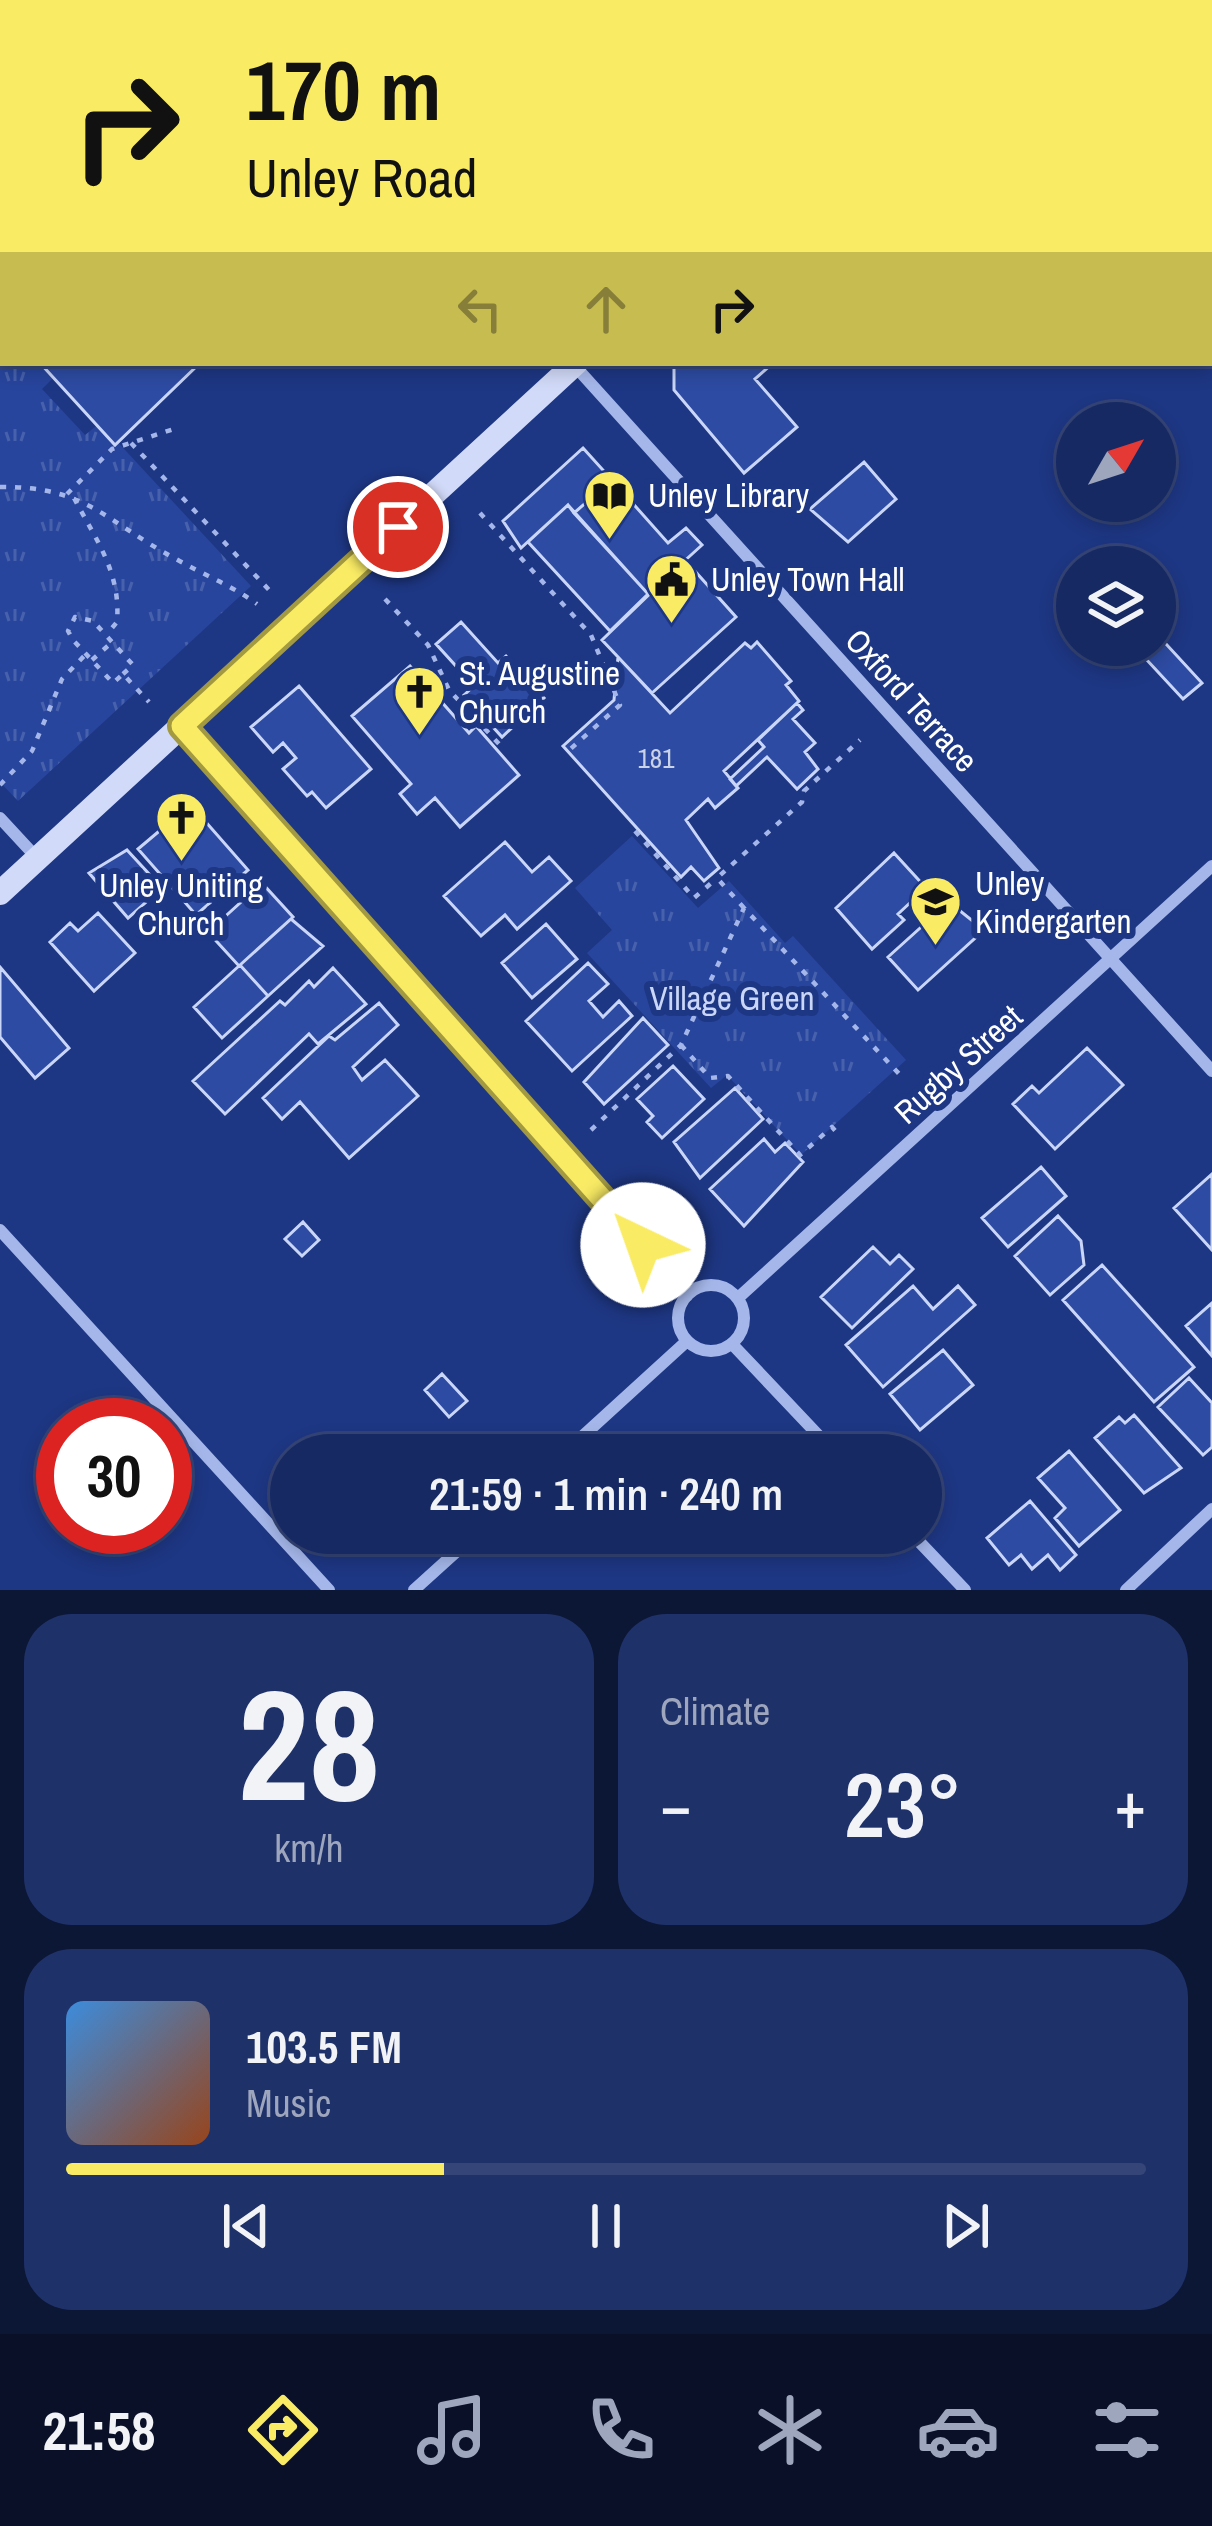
<!DOCTYPE html>
<html lang="en">
<head>
<meta charset="utf-8">
<style>
  body { margin:0; font-family:"Archivo Narrow",sans-serif; background:#1f3169; color:#f1f3f6; height:100vh; display:flex; flex-direction:column; font-size:45px; white-space:nowrap }
  * { box-sizing:border-box; margin:0 }
  p { font-size:39px; color:#9ea6be }
  .icon { flex:none; width:66px; height:66px; fill:none; stroke:currentColor; stroke-width:2; stroke-linecap:round; stroke-linejoin:round }
  .map { position:relative; height:1590px; overflow:hidden }
  .sheet { display:flex; flex-direction:column; gap:24px; padding:24px; background:#0c1736; flex:1 }
  .sheet>* { flex:none }
  .top-card { position:absolute; left:0px; top:0px; width:1212px; height:366px; box-shadow:0 6px 18px #0003,0 0 0 3px #354578; background:#f9eb64; color:#111; overflow:hidden }
  .needle { width:78px; rotate:51deg }
  .tools { position:absolute; left:1056px; top:402px; display:grid; gap:24px }
  .tools a { display:grid; place-items:center; width:120px; height:120px; border-radius:50%; background:#162963; box-shadow:0 6px 18px #0003,0 0 0 3px #354578; font-size:60px }
  .speed { position:absolute; left:36px; top:1398px; display:flex; gap:24px; font-size:60px; font-weight:700; text-align:center }
  .speed>* { display:grid; place-content:center; width:156px; height:156px; border-radius:50%; background:#162963; box-shadow:0 6px 18px #0003,0 0 0 3px #354578; line-height:1 }
  .speed .limit { border:18px solid #d22; background:#fff; color:#111 }
  .pin { position:absolute; display:grid; place-items:center; width:102px; height:102px; color:#fff; margin:-51px; border:6px solid #fff; border-radius:50%; box-shadow:0 3px 12px #0007 }
  .me { position:absolute; width:132px; margin:-66px; rotate:318deg; stroke-linejoin:round; filter:drop-shadow(0 0 9px #0008) }
  .turn { display:flex; align-items:center; gap:42px; height:252px; padding:0 48px; font-size:54px }
  .turn .icon { width:156px; height:156px; stroke-width:2.5 }
  .turn b { display:block; font-size:84px; line-height:102px }
  .lanes { display:flex; align-items:center; height:114px; padding:0 48px; background:#0003; justify-content:center; gap:60px; direction:ltr }
  .lanes .off { opacity:.35 }
  .big { font-size:90px; font-weight:600; line-height:1.1 }
  .sheet .tile { flex:1; display:flex; flex-direction:column; justify-content:center; gap:18px; min-width:0; padding:0 42px; border-radius:48px; background:#1f3169 }
  .sheet .dial { align-items:center; gap:0 }
  .dial b { font-size:156px; line-height:1 }
  .song { display:flex; align-items:center; gap:36px }
  .cover { width:144px; height:144px; border-radius:18px; background:linear-gradient(135deg,hsl(210 70% 55%),hsl(20 70% 35%)) }
  .played { height:12px; border-radius:6px; background:linear-gradient(90deg,#f9eb64 35%,#354578 35%) }
  .keys { display:flex; justify-content:space-around; direction:ltr }
  .heat { display:flex; justify-content:space-between; align-items:center; font-size:66px; direction:ltr }
  .sheet .tiles { flex:1; display:grid; gap:24px; grid-template-columns:1fr 1fr }
  .tile:last-child { grid-column:span 2 }
  .trip { position:absolute; left:270px; top:1434px; width:672px; height:120px; border-radius:60px; background:#162963; box-shadow:0 6px 18px #0003,0 0 0 3px #354578; font-weight:600; line-height:120px; text-align:center }
  .dock { display:flex; height:192px; justify-content:space-around; align-items:center; background:#091028; color:#9ea6be }
  .dock .icon { width:84px; height:84px }
  .dock .on { color:#f9eb64 }
  .dock b { font-size:54px; color:#f1f3f6 }
  .map>svg:first-child { display:block }
  .park { fill:url(#park-tufts) }
  .building { fill:#2d4ba2; stroke:#cad6f7; stroke-width:3 }
  .lines { fill:none; stroke-linecap:round; stroke-linejoin:round }
  .path { stroke:#a5b7ea; stroke-width:4.5; stroke-dasharray:6 9; stroke-linecap:butt }
  .minor { stroke:#a5b7ea; stroke-width:12 }
  .secondary { stroke:#d1daf8; stroke-width:24 }
  .route-casing { stroke:#a29941; stroke-width:30 }
  .route { stroke:#f9eb64; stroke-width:21 }
  .labels { text-anchor:middle; stroke-width:12; stroke-linejoin:round; paint-order:stroke }
  .number-label { font-size:27px; fill:#cad2e8 }
  .poi-label { font-size:33px; fill:#fff; stroke:#1e3784; text-anchor:start }
  .street-label { font-size:33px; fill:#fff; stroke:#1e3784 }
  .park-label { font-size:33px; fill:#cad6f7; stroke:#1e3784 }
</style>
</head>
<body>
<div class="map">
<svg width="1212" height="1590" viewBox="0 0 1212 1590">
  <defs>
    <pattern id="park-tufts" width="24" height="20" patternUnits="userSpaceOnUse" patternTransform="scale(3)"><rect width="24" height="20" fill="#27459d"/><path d="M3 7l-1-3M5 7V3M7 7l1-3M15 17l-1-3M17 17v-4M19 17l1-3" fill="none" stroke="#4761ac"/></pattern>
  </defs>
  <rect width="100%" height="100%" fill="#1e3784"/>
  <!-- park -->
  <path class="park" d="M0,318L3,363H41L54,377L42,389L85,435L100,423L251,586L18,801L0,782Z
    M632,836L698,908L729,881L785,943L793,936L906,1060L801,1155L727,1075L711,1088L587,953L612,930L575,888Z"/>
  <!-- building -->
  <path class="building" d="M0,0H188L191,3H3V81Z
    M538,0H905L907,3H541Z
    M1019,0H1212V20L1209,3H1016Z
    M40,363H200L115,445Z
    M674,363H773L755,379L797,427L744,473L674,390Z
    M583,448L612,480L574,513L568,505L521,548L503,521Z
    M864,462L896,499L848,542L810,509Z
    M612,480L668,543L686,528L702,545L648,594L574,513Z
    M568,505L648,594L610,631L528,542Z
    M685,560L736,617L652,693L602,640Z
    M461,622L498,663L506,656L544,698L502,737L464,695L474,686L436,644Z
    M1155,632L1202,683L1183,699L1133,645H1155Z
    M757,642L791,681L786,685L799,701L724,771L738,788L715,808L708,799L686,820L719,868L704,881L691,867L681,877L563,746L614,700L618,657L670,713L745,643L751,648Z
    M410,666L469,733L476,726L519,775L460,827L435,798L417,814L400,794L411,784L352,716Z
    M299,686L371,769L326,808L312,792L307,796L283,769L296,758L283,743L273,752L251,727Z
    M797,703L803,710L793,719L815,743L805,752L818,769L797,789L767,757L736,786L730,779L764,747L758,740Z
    M183,796L248,870L196,915L138,849L170,822L162,813Z
    M505,842L532,872L549,857L571,881L517,929L505,915L481,936L444,896Z
    M127,850L162,888L128,918L89,873Z
    M894,853L926,888L898,914L904,920L872,949L836,908Z
    M262,883L293,917L239,966L208,932Z
    M949,902L984,930L918,990L888,957Z
    M98,913L135,953L94,991L50,942L70,923L78,931Z
    M291,919L323,946L268,996L240,965Z
    M546,924L577,959L532,998L502,963Z
    M588,963L608,984L589,1001L603,1017L619,1001L632,1016L572,1071L526,1021Z
    M240,965L268,996L222,1038L194,1007Z
    M0,967L69,1048L35,1078L0,1037Z
    M333,968L366,1004L318,1044L309,1034L225,1114L193,1081L280,1001L285,1005L309,981L314,987Z
    M379,1003L398,1025L353,1067L362,1080L385,1060L418,1096L349,1158L300,1102L282,1119L263,1098L329,1036L335,1040Z
    M643,1018L668,1045L604,1104L584,1082Z
    M1087,1048L1123,1085L1055,1149L1013,1104L1032,1086L1039,1093Z
    M673,1066L704,1099L662,1138L647,1122L653,1116L637,1099Z
    M735,1088L763,1119L700,1178L674,1142Z
    M764,1139L775,1152L785,1143L803,1162L744,1226L710,1189Z
    M1041,1167L1066,1196L1008,1247L982,1218Z
    M1212,1174V1250L1174,1208Z
    M1058,1216L1081,1241L1084,1265L1050,1295L1015,1256Z
    M303,1222L319,1240L302,1256L285,1239Z
    M873,1247L890,1264L899,1255L913,1269L852,1328L821,1297Z
    M1102,1265L1194,1367L1154,1402L1063,1300Z
    M913,1286L933,1309L958,1286L975,1305L883,1387L846,1345Z
    M1212,1303V1356L1186,1326Z
    M943,1350L973,1385L920,1430L890,1394Z
    M442,1374L467,1401L449,1417L425,1390Z
    M1189,1378L1212,1403V1447L1203,1455L1158,1407Z
    M1134,1415L1181,1468L1144,1493L1095,1438L1119,1417L1125,1423Z
    M1069,1451L1120,1510L1079,1546L1055,1518L1065,1508L1038,1478Z
    M1030,1501L1076,1555L1060,1570L1048,1555L1032,1569L1021,1555L1009,1565L987,1538Z"/>
  <g class="lines">
    <!-- path -->
    <path class="path" d="M906,0L909,3
      M131,443L271,592
      M0,487C87,486 106,522 176,559C204,575 231,585 257,604
      M67,494L112,449L177,428
      M74,498C96,540 121,572 117,622L107,634
      M480,513L591,635L620,705L567,752
      M385,599L428,645L449,690L499,744
      M92,660L110,644
      M123,674L133,665L93,621L75,617L68,631L73,640L113,683L123,674L149,702
      M0,785L32,751L62,679L86,654
      M635,831L694,898L717,878
      M744,908L717,878L802,802L804,791L860,740
      M681,1045L710,1078L728,1076L800,1155L832,1127L839,1135
      M591,1130L681,1045L744,908L902,1077"/>
    <!-- minor -->
    <path class="minor" d="M423,0L426,3
      M1209,343L1212,346
      M574,365L1212,1071
      M182,726L687,1296
      M0,818L37,858
      M0,1230L329,1590
      M678 1318a33 33 0 1 1 66 0a33 33 0 1 1-66 0Z
      M738,1298L1212,866
      M732,1344L837,1455
      M562,1455L687,1341
      M911,1533L965,1590
      M414,1590L477,1533
      M1126,1590L1212,1509"/>
    <!-- secondary -->
    <path class="secondary" d="M967,3L970,0
      M0,893L576,363"/>
  </g>
  <g class="lines">
    <defs>
      <path id="route" d="M398,527L182,726L643,1245"/>
    </defs>
    <!-- route casing -->
    <use href="#route" class="route-casing"/>
    <!-- route -->
    <use href="#route" class="route"/>
  </g>
  <!-- icons -->
  <defs>
    <symbol id="library-pin" viewBox="-11 -11 22 30"><path d="M0 17L-7.5 6A9.5 9.5 0 1 1 7.5 6Z" fill="#f9eb64" stroke="#1e3784"/><path d="M-6-4Q-3-5.5-.7-3.5V5Q-3 3-6 4ZM6-4Q3-5.5 .7-3.5V5Q3 3 6 4Z" fill="#111"/></symbol>
    <symbol id="civic-pin" viewBox="-11 -11 22 30"><path d="M0 17L-7.5 6A9.5 9.5 0 1 1 7.5 6Z" fill="#f9eb64" stroke="#1e3784"/><path d="M-.6-6.5H3V-4.5H.6V-3L4-1V1h2V6H-6V1h2V-1L-.6-3ZM-1.2 2.5V6h2.4V2.5Z" fill="#111"/></symbol>
    <symbol id="church-pin" viewBox="-11 -11 22 30"><path d="M0 17L-7.5 6A9.5 9.5 0 1 1 7.5 6Z" fill="#f9eb64" stroke="#1e3784"/><path d="M-1.2-6h2.4v3.5h3.3v2.4h-3.3V6h-2.4V-.1h-3.3v-2.4h3.3Z" fill="#111"/></symbol>
    <symbol id="school-pin" viewBox="-11 -11 22 30"><path d="M0 17L-7.5 6A9.5 9.5 0 1 1 7.5 6Z" fill="#f9eb64" stroke="#1e3784"/><path d="M0-5L7-2L0 1L-7-2ZM-4 1L0 2.5L4 1V4Q0 6-4 4Z" fill="#111"/></symbol>
  </defs>
  <g fill-rule="evenodd">
    <use href="#library-pin" x="580" y="466" width="59" height="81"/>
    <use href="#civic-pin" x="642" y="550" width="59" height="81"/>
    <use href="#church-pin" x="390" y="662" width="59" height="81"/>
    <use href="#church-pin" x="152" y="788" width="59" height="81"/>
    <use href="#school-pin" x="906" y="872" width="59" height="81"/>
  </g>
  <g class="labels">
    <!-- number labels -->
    <g class="number-label">
      <text x="656" y="768">181</text>
    </g>
    <!-- poi labels -->
    <g class="poi-label">
      <text x="648" y="507">Unley Library</text>
      <text x="711" y="591">Unley Town Hall</text>
      <text x="459" y="685">St. Augustine<tspan x="459" dy="38">Church</tspan></text>
      <text x="975" y="895">Unley<tspan x="975" dy="38">Kindergarten</tspan></text>
      <text x="181" y="897" text-anchor="middle">Unley Uniting<tspan x="181" dy="38">Church</tspan></text>
    </g>
    <!-- street labels -->
    <g class="street-label">
      <text transform="translate(912 700) rotate(48)" y="12">Oxford Terrace</text>
      <text transform="translate(958 1064) rotate(-42)" y="12">Rugby Street</text>
    </g>
    <!-- park labels -->
    <g class="park-label">
      <text x="732" y="1010">Village Green</text>
    </g>
  </g>
</svg>
<div class="tools">
<a><svg class="needle" viewBox="-14 -14 28 28"><path d="M0-13l5 13h-10z" fill="#e53935"/><path d="M0 13l5-13h-10z" fill="#9ea6be"/></svg></a>
<a><svg class="icon" aria-label="layers" viewBox="0 0 24 24"><path d="M12 4l9 5-9 5-9-5zM3 14l9 5 9-5"/></svg></a>
</div>
<div class="speed"><div class="limit">30</div></div>
<div class="pin" style="left:398px;top:527px;background:#d93025"><svg class="icon" aria-label="arrive" viewBox="0 0 24 24"><path d="M6 21V4h12l-3 4 3 4H6"/></svg></div>
<svg class="me" style="left:643px;top:1245px" viewBox="-20 -20 40 40"><circle r="19" fill="#fff"/><path d="M0-13L10 11 0 6-10 11z" fill="#f9eb64"/></svg>
<div class="trip">21:59 · 1 min · 240 m</div>
<div class="top-card">
<div class="turn"><svg class="icon" aria-label="right" viewBox="0 0 24 24"><path d="M7 20v-9h11M14 6l5 5-5 5"/></svg><div><b>170 m</b>Unley Road</div></div>
<div class="lanes"><svg class="icon off" aria-label="left" viewBox="0 0 24 24"><path d="M17 20v-9H6M10 6l-5 5 5 5"/></svg><svg class="icon off" aria-label="ahead" viewBox="0 0 24 24"><path d="M12 20V5M6 11l6-6 6 6"/></svg><svg class="icon" aria-label="right" viewBox="0 0 24 24"><path d="M7 20v-9h11M14 6l5 5-5 5"/></svg></div>
</div>
</div>
<section class="sheet">
<div class="tiles">
<div class="tile dial"><b>28</b><p>km/h</p></div>
<div class="tile"><p>Climate</p>
<div class="heat"><a>−</a><b class="big">23°</b><a>+</a></div>
</div>
<div class="tile">
<div class="song"><i class="cover"></i><div><b>103.5 FM</b><p>Music</p></div></div>
<div class="played"></div>
<div class="keys"><svg class="icon" aria-label="previous" viewBox="0 0 24 24"><path d="M18 5L8 12l10 7zM5 5v14"/></svg><svg class="icon" aria-label="pause" viewBox="0 0 24 24"><path d="M8 5v14M16 5v14"/></svg><svg class="icon" aria-label="next" viewBox="0 0 24 24"><path d="M6 5l10 7-10 7zM19 5v14"/></svg></div>
</div>
</div>
</section>
<nav class="dock">
<b>21:58</b>
<svg class="icon on" aria-label="directions" viewBox="0 0 24 24"><path d="M12 3l9 9-9 9-9-9zM9 14v-3h6M13 9l2 2-2 2"/></svg>
<svg class="icon" aria-label="music" viewBox="0 0 24 24"><path d="M9 18V5l10-2v13"/><circle cx="6" cy="18" r="3"/><circle cx="16" cy="16" r="3"/></svg>
<svg class="icon" aria-label="phone" viewBox="0 0 24 24"><path d="M5 4h4l2 5-3 2q2 4 5 5l2-3 5 2v4C11 20 4 13 5 4z"/></svg>
<svg class="icon" aria-label="climate" viewBox="0 0 24 24"><path d="M12 3v18M4 7l16 10M4 17L20 7"/></svg>
<svg class="icon" aria-label="car" viewBox="0 0 24 24"><path d="M5 17H2v-5l4-1 3-4h7l3 4 3 1v5h-3M9 17h6M6 11h13"/><circle cx="7" cy="17" r="2"/><circle cx="17" cy="17" r="2"/></svg>
<svg class="icon" aria-label="filters" viewBox="0 0 24 24"><path d="M4 7h16M4 17h16"/><circle cx="9" cy="7" r="2"/><circle cx="15" cy="17" r="2"/></svg>
</nav>
</body>
</html>
